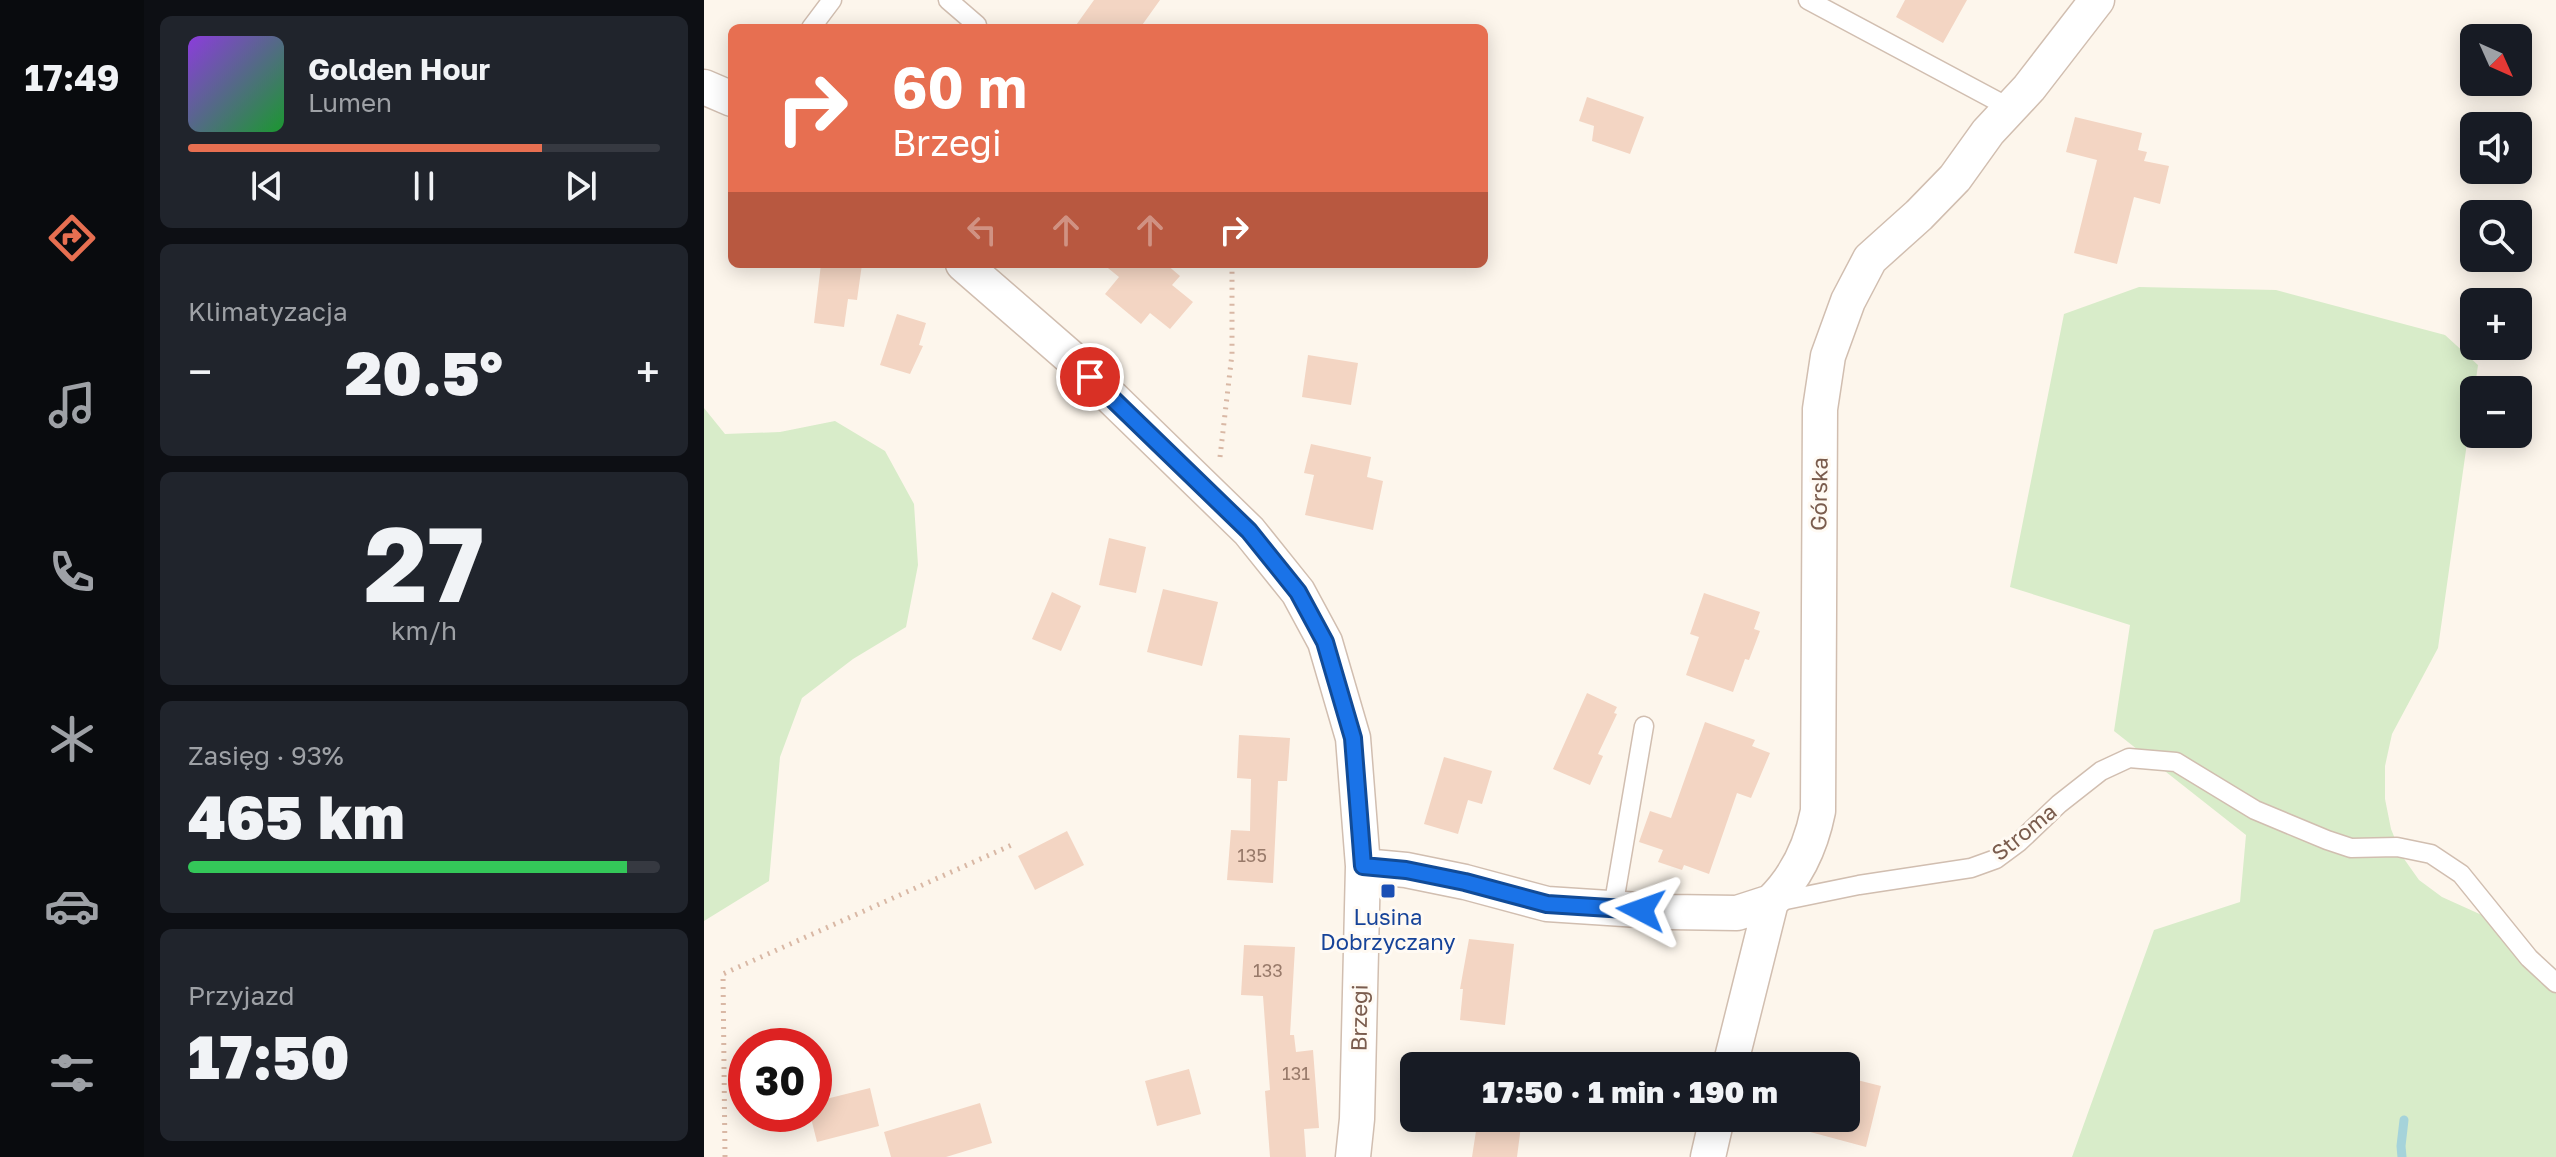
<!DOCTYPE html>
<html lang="pl">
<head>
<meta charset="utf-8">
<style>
  body { margin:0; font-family:"Golos Text",sans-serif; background:#20242c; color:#f1f3f6; height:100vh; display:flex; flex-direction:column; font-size:30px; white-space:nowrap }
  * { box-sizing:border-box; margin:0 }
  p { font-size:26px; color:#9ea1a6 }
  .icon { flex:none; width:44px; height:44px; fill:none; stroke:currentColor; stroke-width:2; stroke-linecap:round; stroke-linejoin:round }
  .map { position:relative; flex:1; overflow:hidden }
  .sheet { display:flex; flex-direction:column; gap:16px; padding:16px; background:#0d0f14; width:560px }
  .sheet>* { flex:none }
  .guide { position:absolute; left:24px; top:24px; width:760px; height:244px; border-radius:12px; box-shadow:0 4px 20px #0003; background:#e76f51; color:#fff; overflow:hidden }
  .needle { width:52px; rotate:135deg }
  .fabs { position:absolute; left:1756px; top:24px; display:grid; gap:16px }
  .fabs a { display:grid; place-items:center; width:72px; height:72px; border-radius:12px; background:#171b24; box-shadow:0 4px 20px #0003; font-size:40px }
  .speed { position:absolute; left:24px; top:1028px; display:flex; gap:16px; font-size:40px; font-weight:700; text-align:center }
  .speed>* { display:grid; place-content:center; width:104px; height:104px; border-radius:50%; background:#171b24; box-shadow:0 4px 20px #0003; line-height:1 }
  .speed .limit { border:12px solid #d22; background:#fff; color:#111 }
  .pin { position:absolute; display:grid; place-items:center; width:68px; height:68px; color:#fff; margin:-34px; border:4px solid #fff; border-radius:50%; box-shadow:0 2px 8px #0007 }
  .me { position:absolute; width:88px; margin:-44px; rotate:274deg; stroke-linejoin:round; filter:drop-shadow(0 0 6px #0008) }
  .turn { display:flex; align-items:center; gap:28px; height:168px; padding:0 32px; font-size:36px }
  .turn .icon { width:104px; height:104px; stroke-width:2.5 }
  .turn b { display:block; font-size:56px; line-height:68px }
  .lanes { display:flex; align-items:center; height:76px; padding:0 32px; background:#0003; justify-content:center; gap:40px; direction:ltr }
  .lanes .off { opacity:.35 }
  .big { font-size:60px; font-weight:800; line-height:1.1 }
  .sheet .tile { flex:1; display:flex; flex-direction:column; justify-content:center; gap:12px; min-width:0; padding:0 28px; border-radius:12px; background:#20242c }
  .sheet .dial { align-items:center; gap:0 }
  .dial b { font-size:104px; line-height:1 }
  .song { display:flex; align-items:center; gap:24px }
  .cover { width:96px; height:96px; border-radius:12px; background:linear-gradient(135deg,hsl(270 70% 55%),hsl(130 70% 35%)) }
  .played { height:8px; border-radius:4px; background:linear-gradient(90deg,#e76f51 75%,#363941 75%) }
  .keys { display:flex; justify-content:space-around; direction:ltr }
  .heat { display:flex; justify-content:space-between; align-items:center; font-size:44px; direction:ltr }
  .charge { height:12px; border-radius:6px; background:linear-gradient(90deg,#34c759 93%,#363941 0) }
  .trip { position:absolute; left:696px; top:1052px; width:460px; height:80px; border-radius:12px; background:#171b24; box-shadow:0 4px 20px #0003; font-weight:800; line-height:80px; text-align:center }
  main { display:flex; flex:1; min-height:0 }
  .menu { display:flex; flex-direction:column; width:144px; justify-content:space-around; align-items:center; background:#090b0e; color:#9ea1a6 }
  .menu .icon { width:56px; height:56px }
  .menu .active { color:#e76f51 }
  .menu b { font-size:36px; color:#f1f3f6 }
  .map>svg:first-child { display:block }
  .green { fill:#d8ecc9 }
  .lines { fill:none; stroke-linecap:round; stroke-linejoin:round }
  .stream { stroke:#a5d3da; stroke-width:9 }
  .building { fill:#f3d5c3 }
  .lane-casing { stroke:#d1beb0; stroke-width:21 }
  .street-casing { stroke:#d1beb0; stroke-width:37 }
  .path { stroke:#d9b8a5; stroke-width:5; stroke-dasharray:2 6; stroke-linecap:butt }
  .lane { stroke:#fff; stroke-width:18 }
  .street { stroke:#fff; stroke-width:34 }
  .route-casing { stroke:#114b97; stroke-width:20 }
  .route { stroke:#1a73e8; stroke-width:14 }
  .transit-dot { fill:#1a4fb4; stroke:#fffaf3; stroke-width:3 }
  .labels { text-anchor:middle; stroke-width:6; stroke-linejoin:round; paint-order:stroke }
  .number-label { font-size:18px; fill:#987a6a }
  .street-label { font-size:22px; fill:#7a5c4d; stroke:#fffaf3 }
  .transit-label { font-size:22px; fill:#164399; stroke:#fffaf3 }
</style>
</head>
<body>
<main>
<nav class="menu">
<b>17:49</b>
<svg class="icon active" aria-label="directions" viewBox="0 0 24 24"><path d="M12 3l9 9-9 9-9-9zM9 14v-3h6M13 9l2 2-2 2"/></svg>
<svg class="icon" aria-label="music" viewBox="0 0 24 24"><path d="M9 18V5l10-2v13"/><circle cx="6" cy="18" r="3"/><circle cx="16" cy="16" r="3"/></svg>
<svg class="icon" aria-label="phone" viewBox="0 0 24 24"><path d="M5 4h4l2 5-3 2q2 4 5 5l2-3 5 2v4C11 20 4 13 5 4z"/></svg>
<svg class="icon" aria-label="climate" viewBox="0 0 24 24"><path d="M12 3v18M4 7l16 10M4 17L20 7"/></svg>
<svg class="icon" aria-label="car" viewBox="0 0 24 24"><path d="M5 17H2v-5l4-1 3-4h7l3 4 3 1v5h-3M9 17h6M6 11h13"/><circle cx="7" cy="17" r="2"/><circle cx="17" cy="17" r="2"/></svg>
<svg class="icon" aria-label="filters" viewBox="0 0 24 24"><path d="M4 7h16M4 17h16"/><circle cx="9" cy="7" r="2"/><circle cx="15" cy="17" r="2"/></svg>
</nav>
<section class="sheet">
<div class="tile">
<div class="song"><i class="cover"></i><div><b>Golden Hour</b><p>Lumen</p></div></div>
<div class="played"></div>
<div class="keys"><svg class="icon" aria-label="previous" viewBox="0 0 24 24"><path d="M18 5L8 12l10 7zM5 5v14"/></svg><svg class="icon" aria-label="pause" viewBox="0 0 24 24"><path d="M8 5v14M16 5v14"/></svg><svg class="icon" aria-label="next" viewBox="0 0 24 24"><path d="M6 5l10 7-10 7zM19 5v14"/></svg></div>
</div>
<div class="tile"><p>Klimatyzacja</p>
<div class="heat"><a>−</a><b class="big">20.5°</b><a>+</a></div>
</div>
<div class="tile dial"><b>27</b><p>km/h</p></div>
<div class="tile"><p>Zasięg · 93%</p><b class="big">465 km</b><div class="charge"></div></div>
<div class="tile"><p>Przyjazd</p><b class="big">17:50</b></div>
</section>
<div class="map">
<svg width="1852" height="1157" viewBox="0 0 1852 1157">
  <rect width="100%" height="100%" fill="#fdf6ec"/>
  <!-- green -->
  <path class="green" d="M1435,287L1572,290L1741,335L1774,365L1734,648L1688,734L1681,766V799L1687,829L1698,856L1715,880L1738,897L1791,921L1852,980V1157H1368L1450,930L1536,902L1542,835L1410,731L1426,625L1306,587L1360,314Z
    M0,408L21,434L76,432L131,421L181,451L210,504L214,565L202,627L149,659L98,698L76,757L65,881L0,921Z"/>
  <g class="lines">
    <!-- stream -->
    <path class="stream" d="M1698,1157L1697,1146L1700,1120"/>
  </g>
  <!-- building -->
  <path class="building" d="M390,0H456L436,28H370Z
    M1201,0H1263L1239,43L1192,17Z
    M883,97L940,117L926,154L888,141L890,126L875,121Z
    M1371,117L1438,133L1434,150L1443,152L1440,161L1465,166L1456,204L1430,197L1413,264L1370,253L1393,160L1362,152Z
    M117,264H158L153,300L144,299L140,327L110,323Z
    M399,264H462L476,276L468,285L489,302L466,329L446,313L437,324L401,294L415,277Z
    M193,314L222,323L215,345L219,346L206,374L176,365Z
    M604,355L654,363L647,405L598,397Z
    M607,444L667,457L663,477L679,481L669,530L601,515L610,475L600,473Z
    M405,538L442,547L432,593L395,585Z
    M459,589L514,602L498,666L443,652Z
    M348,592L377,606L357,651L328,639Z
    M1000,593L1056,612L1050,629L1056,631L1045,660L1041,659L1029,692L982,675L995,637L986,634Z
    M883,693L913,707L910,713L913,714L894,754L899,756L886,785L849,769Z
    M1001,722L1051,740L1048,746L1066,753L1047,798L1033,793L1005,874L980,865L978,870L954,862L959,850L935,842L946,811L967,818Z
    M535,735L586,738L583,781H574L569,883L523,880L527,830L546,831L547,779L533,778Z
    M740,757L788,771L778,804L764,800L754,834L720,824Z
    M363,831L380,865L331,890L314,856Z
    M765,939L810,944L801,1025L756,1020L759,989H756Z
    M540,945L591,947L586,1035H590L592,1052L609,1050L615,1128L600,1129L602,1157H566L561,1091L566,1090L559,996L537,995Z
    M485,1069L497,1114L453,1126L441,1081Z
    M1153,1080L1177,1086L1162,1147L1084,1126L1085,1118H1142V1086L1151,1088Z
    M166,1088L175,1126L113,1142L106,1114H110V1102Z
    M276,1103L288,1143L242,1157H187L180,1132Z
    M774,1118H818L813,1157H768Z"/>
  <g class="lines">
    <defs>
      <path id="lane" d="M244,0L273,25
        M1104,0L1306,108
        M107,28L128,0
        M1072,902L1155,885L1267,868L1292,859L1315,842L1355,804L1397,771L1425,758L1472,762L1551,810L1623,840L1647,848L1693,847L1727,854L1757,874L1825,958L1852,983
        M909,908L940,726"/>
      <path id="street" d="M0,87L28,99
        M259,264L366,357L545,531L594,592L621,642L649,738L659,866L653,1119L649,1157
        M659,866L702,870L761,882L843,904L966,912L1033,913L1067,902
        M1026,1066L1067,902C1093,877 1107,846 1114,811L1116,409L1124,356L1144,301L1166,259L1215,215L1251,178L1284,132L1325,88L1393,0
        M1004,1157L1013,1118"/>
    </defs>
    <!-- lane casing -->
    <use href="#lane" class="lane-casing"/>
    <!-- street casing -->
    <use href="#street" class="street-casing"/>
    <!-- path -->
    <path class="path" d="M516,457L528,354V264
      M21,1157L19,974L310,844"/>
    <!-- lane -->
    <use href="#lane" class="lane"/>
    <!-- street -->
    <use href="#street" class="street"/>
  </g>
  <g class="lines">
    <defs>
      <path id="route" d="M386,377L545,531L594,592L621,642L649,738L659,866L702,870L761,882L843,904L937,910"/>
    </defs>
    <!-- route casing -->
    <use href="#route" class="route-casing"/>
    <!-- route -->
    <use href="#route" class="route"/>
  </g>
  <!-- markers -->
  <rect class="transit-dot" x="676" y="883" width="16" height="16" rx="4"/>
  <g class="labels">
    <!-- number labels -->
    <g class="number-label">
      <text x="548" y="862">135</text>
      <text x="564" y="977">133</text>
      <text x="592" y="1080">131</text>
    </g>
    <!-- street labels -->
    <g class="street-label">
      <text transform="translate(1115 494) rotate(-89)" y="8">Górska</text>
      <text transform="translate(1320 832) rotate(-39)" y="8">Stroma</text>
      <text transform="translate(655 1018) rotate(-89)" y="8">Brzegi</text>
    </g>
    <!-- transit labels -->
    <g class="transit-label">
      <text x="684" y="925">Lusina<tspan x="684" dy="25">Dobrzyczany</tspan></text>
    </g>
  </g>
</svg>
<div class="fabs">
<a><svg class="needle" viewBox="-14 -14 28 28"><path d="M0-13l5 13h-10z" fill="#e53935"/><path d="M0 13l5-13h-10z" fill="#9ea1a6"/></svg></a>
<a><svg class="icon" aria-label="sound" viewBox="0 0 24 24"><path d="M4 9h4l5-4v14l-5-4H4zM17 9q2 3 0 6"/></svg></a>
<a><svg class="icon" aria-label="search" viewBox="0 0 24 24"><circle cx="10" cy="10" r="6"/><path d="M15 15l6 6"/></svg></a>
<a>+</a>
<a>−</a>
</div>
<div class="speed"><div class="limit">30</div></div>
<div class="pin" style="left:386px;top:377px;background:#d93025"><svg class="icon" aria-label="arrive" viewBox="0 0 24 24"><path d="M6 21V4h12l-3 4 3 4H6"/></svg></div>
<svg class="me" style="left:937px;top:910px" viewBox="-20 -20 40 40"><path d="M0-17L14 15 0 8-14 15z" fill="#1a73e8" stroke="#fff" stroke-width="4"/></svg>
<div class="trip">17:50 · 1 min · 190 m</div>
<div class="guide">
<div class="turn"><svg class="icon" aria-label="right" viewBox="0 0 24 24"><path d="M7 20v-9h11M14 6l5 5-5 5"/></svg><div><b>60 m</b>Brzegi</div></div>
<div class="lanes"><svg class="icon off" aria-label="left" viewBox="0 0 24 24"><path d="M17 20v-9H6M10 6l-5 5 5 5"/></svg><svg class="icon off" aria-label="ahead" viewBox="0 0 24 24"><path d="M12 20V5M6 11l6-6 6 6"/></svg><svg class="icon off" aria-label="ahead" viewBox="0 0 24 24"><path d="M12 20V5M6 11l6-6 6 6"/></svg><svg class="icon" aria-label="right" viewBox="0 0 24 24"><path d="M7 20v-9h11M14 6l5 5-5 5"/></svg></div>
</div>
</div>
</main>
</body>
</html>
